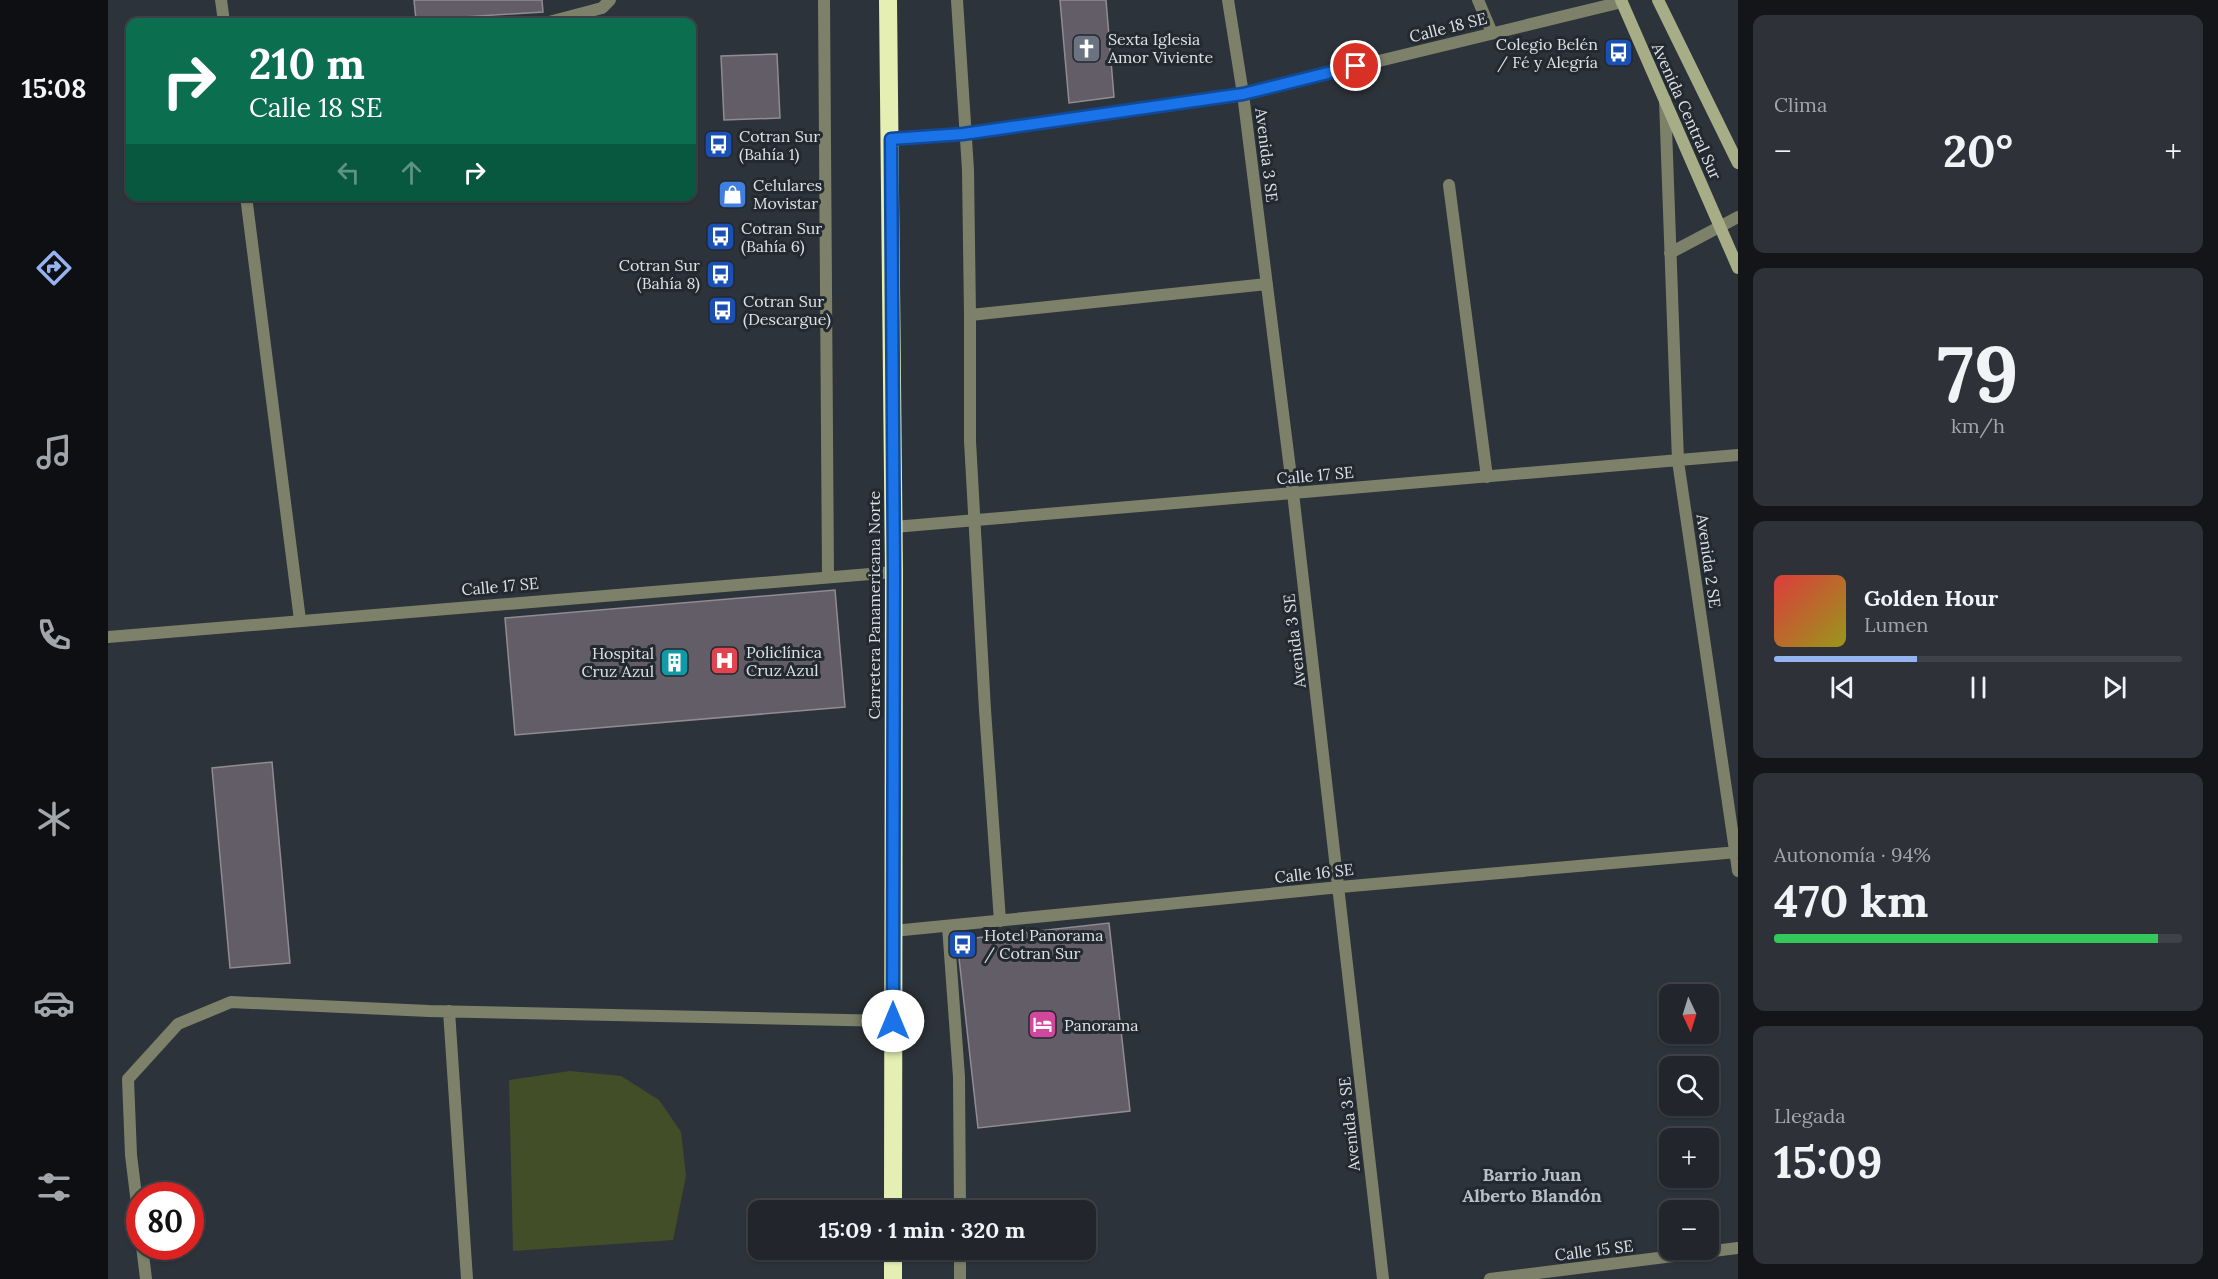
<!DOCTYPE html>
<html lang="es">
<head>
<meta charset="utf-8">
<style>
  body { margin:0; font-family:Lora,serif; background:#2e3238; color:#f1f3f6; height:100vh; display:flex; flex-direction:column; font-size:22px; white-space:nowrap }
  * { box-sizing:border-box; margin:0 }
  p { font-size:20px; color:#a2a5a9 }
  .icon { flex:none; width:33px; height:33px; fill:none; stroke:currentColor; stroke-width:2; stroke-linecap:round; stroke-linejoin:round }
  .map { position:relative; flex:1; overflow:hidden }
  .side { display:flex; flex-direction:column; gap:15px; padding:15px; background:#131518; width:480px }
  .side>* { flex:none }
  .hud { position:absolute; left:18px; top:18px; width:570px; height:183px; border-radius:12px; box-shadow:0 2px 4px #0004,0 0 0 2px #3f4348; background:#0b6e4f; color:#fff; overflow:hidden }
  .needle { width:39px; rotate:176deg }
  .fabs { position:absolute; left:1551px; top:984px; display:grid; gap:12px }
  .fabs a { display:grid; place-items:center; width:60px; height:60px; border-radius:12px; background:#22262c; box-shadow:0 2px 4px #0004,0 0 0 2px #3f4348; font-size:30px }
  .speed { position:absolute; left:18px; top:1182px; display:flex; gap:12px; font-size:30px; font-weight:700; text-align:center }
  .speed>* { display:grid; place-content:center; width:78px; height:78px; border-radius:50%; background:#22262c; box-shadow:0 2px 4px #0004,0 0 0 2px #3f4348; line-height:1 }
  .speed .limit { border:9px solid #d22; background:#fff; color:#111 }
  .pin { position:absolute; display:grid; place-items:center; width:51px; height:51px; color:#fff; margin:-26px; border:3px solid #fff; border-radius:50%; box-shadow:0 2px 6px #0007 }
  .me { position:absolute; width:66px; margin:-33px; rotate:0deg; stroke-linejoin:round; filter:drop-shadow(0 0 4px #0008) }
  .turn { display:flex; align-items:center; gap:21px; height:126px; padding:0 24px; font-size:27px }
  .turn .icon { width:78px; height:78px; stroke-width:2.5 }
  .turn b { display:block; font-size:42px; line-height:51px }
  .lanes { display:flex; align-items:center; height:57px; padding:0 24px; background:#0003; justify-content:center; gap:30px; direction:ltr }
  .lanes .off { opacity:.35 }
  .big { font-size:45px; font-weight:700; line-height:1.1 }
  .side .card { flex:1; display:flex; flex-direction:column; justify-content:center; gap:9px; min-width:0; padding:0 21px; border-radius:12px; background:#2e3238 }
  .side .dial { align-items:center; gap:0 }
  .dial b { font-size:78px; line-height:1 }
  .song { display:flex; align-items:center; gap:18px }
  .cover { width:72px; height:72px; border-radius:9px; background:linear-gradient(135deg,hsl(0 70% 55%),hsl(60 70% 35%)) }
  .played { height:6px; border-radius:3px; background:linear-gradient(90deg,#95b2f1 35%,#3f4348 35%) }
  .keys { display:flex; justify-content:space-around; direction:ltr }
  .heat { display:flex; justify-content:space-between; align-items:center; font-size:33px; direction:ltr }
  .charge { height:9px; border-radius:4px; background:linear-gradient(90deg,#34c759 94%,#3f4348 0) }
  .trip { position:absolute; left:640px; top:1200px; width:348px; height:60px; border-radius:12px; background:#22262c; box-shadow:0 2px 4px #0004,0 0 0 2px #3f4348; font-weight:700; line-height:60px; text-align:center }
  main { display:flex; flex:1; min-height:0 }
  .tabs { display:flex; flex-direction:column; width:108px; justify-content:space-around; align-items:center; background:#0e0f12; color:#a2a5a9 }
  .tabs .icon { width:42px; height:42px }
  .tabs .selected { color:#95b2f1 }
  .tabs b { font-size:27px; color:#f1f3f6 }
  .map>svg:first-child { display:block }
  .green { fill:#424e28 }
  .building { fill:#625d66; stroke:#908b94; stroke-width:1.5 }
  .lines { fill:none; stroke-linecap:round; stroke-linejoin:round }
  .lane { stroke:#7d8169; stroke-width:12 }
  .street { stroke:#7d8169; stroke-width:12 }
  .secondary { stroke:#a7ae87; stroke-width:12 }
  .highway { stroke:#e5efb3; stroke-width:18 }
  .route-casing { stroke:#114b97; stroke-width:15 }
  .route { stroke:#1a73e8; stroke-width:10 }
  .labels { text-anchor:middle; stroke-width:6; stroke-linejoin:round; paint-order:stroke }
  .street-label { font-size:16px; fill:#dde1e5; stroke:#232930 }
  .poi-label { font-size:16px; fill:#dde1e5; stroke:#232930; text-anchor:start }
  .neighbourhood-label { font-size:18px; font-weight:bold; fill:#b7bfc7; stroke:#232930 }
</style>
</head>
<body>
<main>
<nav class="tabs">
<b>15:08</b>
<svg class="icon selected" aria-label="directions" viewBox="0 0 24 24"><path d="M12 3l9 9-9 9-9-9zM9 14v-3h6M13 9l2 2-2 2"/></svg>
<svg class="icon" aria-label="music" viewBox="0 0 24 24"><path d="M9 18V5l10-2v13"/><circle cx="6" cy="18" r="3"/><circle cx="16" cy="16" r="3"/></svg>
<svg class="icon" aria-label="phone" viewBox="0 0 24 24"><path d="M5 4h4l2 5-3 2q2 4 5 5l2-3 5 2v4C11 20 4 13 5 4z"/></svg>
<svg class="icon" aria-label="climate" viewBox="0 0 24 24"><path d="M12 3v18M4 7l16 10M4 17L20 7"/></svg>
<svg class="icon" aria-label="car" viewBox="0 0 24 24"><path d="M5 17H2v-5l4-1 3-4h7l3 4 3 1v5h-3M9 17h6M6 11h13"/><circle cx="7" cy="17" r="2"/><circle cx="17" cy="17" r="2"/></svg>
<svg class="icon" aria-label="filters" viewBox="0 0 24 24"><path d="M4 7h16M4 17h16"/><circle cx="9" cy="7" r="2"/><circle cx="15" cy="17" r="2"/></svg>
</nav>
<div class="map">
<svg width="1630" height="1279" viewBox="0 0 1630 1279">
  <rect width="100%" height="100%" fill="#2d333a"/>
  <!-- green -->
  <path class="green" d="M462,1071L513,1076L551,1100L573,1132L578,1176L565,1240L405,1251L401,1080Z"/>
  <!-- building -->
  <path class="building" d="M306,0H434L435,12L308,20Z
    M952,0H998L1006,97L961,103Z
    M669,54L672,118L616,120L613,56Z
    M727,590L737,707L407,735L397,618Z
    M164,762L182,963L122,968L104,768Z
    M1001,923L1022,1111L870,1128L849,940Z"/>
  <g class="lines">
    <!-- lane -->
    <path class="lane" d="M716,0L720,577
      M1370,0L1384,33
      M441,22L494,8L502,0
      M840,926L851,1077L852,1210
      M341,1011L359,1279
      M828,1210H852
      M32,1228L23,1155L20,1079L70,1024L123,1002L321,1011L785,1021
      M34,1246L38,1279
      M852,1279V1250"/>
    <!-- street -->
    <path class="street" d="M113,0L116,22
      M849,0L860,170L862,315
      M1120,0L1135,94L1185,493L1275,1279
      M1557,100L1570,461L1630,871
      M783,139L855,134L1135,94L1514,2
      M1341,185L1379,477
      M138,196L192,620
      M1562,253L1630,217
      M786,527L1630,455
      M0,637L786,572
      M892,921L877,710L862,441V315L1159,284
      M785,931L1232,887L1630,852
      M1382,1279L1630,1248"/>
    <!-- secondary -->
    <path class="secondary" d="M1513,0L1630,268
      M1550,0L1630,163"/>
    <!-- highway -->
    <path class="highway" d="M780,0L786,572L785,1210
      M785,1250V1279"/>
  </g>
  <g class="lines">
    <defs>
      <path id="route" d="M785,1021L786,572L783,139L855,134L1135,94L1248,66"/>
    </defs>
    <!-- route casing -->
    <use href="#route" class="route-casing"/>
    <!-- route -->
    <use href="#route" class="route"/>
  </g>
  <!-- icons -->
  <defs>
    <symbol id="church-square" viewBox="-11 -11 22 22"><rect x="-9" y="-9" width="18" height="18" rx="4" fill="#6b7280" stroke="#232930"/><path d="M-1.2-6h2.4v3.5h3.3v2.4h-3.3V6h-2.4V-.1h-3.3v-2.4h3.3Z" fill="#fff"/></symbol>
    <symbol id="bus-square" viewBox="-11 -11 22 22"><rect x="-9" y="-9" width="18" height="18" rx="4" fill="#1a4fb4" stroke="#232930"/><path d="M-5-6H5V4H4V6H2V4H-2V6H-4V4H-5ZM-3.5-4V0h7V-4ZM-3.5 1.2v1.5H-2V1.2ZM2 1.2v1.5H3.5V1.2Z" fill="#fff"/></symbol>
    <symbol id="shop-square" viewBox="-11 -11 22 22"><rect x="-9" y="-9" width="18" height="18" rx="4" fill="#3f7fe0" stroke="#232930"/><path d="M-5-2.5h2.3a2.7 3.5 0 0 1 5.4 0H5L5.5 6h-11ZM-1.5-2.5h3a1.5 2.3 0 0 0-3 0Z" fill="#fff"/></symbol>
    <symbol id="hospital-square" viewBox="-11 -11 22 22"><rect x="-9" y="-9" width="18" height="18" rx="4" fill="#e0444e" stroke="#232930"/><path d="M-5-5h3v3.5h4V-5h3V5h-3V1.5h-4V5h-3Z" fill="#fff"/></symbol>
    <symbol id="building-square" viewBox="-11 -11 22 22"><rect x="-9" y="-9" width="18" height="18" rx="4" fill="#0f9aa8" stroke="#232930"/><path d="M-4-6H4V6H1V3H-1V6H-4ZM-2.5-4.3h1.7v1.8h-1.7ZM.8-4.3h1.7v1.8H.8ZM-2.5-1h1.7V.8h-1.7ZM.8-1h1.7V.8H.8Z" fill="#fff"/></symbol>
    <symbol id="hotel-square" viewBox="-11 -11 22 22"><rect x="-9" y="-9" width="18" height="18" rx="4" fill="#d1479c" stroke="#232930"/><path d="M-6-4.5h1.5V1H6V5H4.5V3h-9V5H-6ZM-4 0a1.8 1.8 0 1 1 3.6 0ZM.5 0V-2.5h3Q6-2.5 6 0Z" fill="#fff"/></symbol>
  </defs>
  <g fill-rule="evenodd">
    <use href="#church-square" x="962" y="32" width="33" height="33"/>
    <use href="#bus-square" x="1494" y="36" width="33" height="33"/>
    <use href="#bus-square" x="594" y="128" width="33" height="33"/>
    <use href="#shop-square" x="608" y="178" width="33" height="33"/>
    <use href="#bus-square" x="596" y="220" width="33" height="33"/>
    <use href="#bus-square" x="596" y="258" width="33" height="33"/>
    <use href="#bus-square" x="598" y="294" width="33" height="33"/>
    <use href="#hospital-square" x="600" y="644" width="33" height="33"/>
    <use href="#building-square" x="550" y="646" width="33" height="33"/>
    <use href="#bus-square" x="838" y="928" width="33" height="33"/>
    <use href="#hotel-square" x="918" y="1008" width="33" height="33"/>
  </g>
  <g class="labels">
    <!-- street labels -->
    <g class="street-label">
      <text transform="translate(1340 27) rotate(-14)" y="6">Calle 18 SE</text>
      <text transform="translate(1579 111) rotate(66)" y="6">Avenida Central Sur</text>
      <text transform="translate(1159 155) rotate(83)" y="6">Avenida 3 SE</text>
      <text transform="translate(1207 475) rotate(-5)" y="6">Calle 17 SE</text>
      <text transform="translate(1601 561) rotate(82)" y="6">Avenida 2 SE</text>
      <text transform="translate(392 586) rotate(-5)" y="6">Calle 17 SE</text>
      <text transform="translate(766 605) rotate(-90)" y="6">Carretera Panamericana Norte</text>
      <text transform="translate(1186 641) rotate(-97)" y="6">Avenida 3 SE</text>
      <text transform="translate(1206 873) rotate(-6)" y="6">Calle 16 SE</text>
      <text transform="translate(1241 1124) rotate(-96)" y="6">Avenida 3 SE</text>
      <text transform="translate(1486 1250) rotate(-7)" y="6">Calle 15 SE</text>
    </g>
    <!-- poi labels -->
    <g class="poi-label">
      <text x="1000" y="45">Sexta Iglesia<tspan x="1000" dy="18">Amor Viviente</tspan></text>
      <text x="1490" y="50" text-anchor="end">Colegio Belén<tspan x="1490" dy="18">/ Fé y Alegría</tspan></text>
      <text x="631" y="142">Cotran Sur<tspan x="631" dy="18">(Bahía 1)</tspan></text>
      <text x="645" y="191">Celulares<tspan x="645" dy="18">Movistar</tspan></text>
      <text x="633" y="234">Cotran Sur<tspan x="633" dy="18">(Bahía 6)</tspan></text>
      <text x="592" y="271" text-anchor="end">Cotran Sur<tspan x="592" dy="18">(Bahía 8)</tspan></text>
      <text x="635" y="307">Cotran Sur<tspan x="635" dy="18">(Descargue)</tspan></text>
      <text x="638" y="658">Policlínica<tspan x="638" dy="18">Cruz Azul</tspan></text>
      <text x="546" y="659" text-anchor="end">Hospital<tspan x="546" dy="18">Cruz Azul</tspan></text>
      <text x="876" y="941">Hotel Panorama<tspan x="876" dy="18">/ Cotran Sur</tspan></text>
      <text x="956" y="1031">Panorama</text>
    </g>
    <!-- neighbourhood labels -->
    <g class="neighbourhood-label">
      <text x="1424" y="1181">Barrio Juan<tspan x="1424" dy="21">Alberto Blandón</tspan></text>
    </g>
  </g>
</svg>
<div class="fabs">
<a><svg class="needle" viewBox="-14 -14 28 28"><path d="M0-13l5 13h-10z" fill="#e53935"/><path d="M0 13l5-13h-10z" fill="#a2a5a9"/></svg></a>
<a><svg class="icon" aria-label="search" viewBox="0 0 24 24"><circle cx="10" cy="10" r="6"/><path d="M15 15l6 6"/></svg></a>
<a>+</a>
<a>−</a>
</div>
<div class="speed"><div class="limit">80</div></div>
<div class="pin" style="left:1248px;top:66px;background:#d93025"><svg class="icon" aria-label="arrive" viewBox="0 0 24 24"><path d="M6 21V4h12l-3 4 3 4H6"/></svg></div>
<svg class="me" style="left:785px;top:1021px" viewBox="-20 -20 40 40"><circle r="19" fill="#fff"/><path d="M0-13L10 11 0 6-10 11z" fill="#1a73e8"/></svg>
<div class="trip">15:09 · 1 min · 320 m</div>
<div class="hud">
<div class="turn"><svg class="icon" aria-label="right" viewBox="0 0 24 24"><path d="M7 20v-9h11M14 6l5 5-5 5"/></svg><div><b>210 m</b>Calle 18 SE</div></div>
<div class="lanes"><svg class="icon off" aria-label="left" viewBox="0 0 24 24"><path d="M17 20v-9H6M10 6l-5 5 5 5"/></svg><svg class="icon off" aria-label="ahead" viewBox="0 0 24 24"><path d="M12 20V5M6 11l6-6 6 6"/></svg><svg class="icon" aria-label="right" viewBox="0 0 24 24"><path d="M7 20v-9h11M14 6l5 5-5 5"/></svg></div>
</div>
</div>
<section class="side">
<div class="card"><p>Clima</p>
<div class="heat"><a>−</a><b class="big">20°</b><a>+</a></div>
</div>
<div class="card dial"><b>79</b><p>km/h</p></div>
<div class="card">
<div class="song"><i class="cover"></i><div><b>Golden Hour</b><p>Lumen</p></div></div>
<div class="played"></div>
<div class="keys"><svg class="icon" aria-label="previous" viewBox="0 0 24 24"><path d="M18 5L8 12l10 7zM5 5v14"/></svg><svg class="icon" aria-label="pause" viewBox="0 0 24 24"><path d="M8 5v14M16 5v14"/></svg><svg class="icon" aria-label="next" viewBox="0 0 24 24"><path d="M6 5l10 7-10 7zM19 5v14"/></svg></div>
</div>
<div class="card"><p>Autonomía · 94%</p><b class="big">470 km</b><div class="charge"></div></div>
<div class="card"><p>Llegada</p><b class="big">15:09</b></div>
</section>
</main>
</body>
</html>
